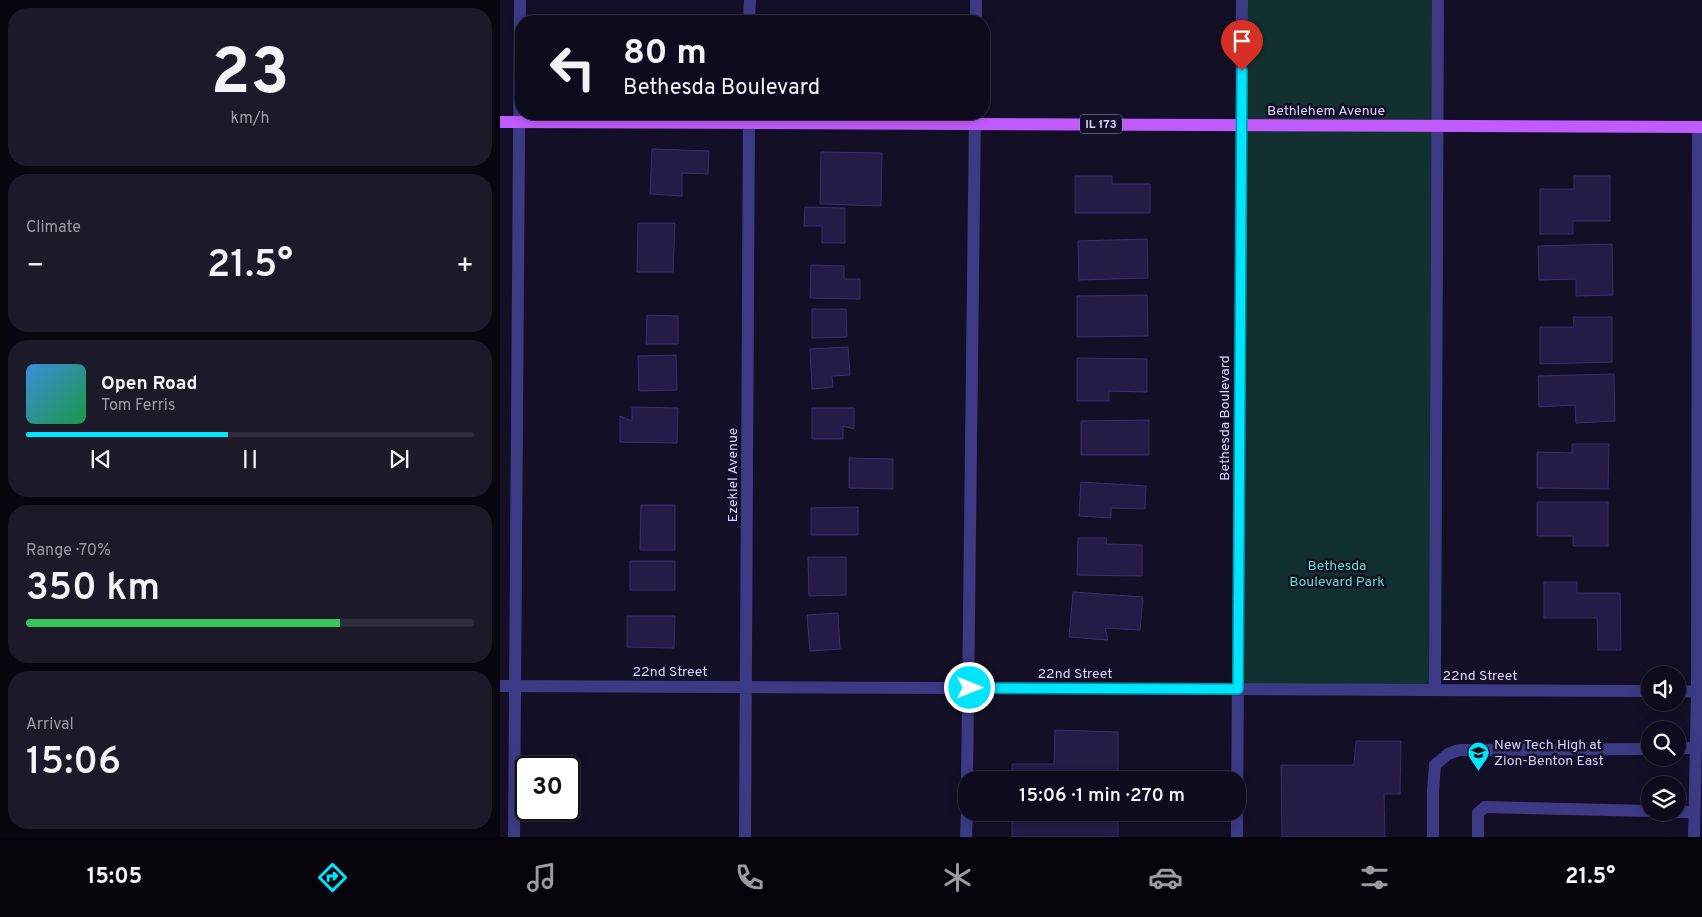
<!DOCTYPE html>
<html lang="en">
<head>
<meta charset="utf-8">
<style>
  body { margin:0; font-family:Overpass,sans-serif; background:#1c1929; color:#f1f3f6; height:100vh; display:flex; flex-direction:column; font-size:19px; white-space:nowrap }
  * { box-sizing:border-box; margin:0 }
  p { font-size:16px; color:#9b9ba3 }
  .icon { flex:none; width:28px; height:28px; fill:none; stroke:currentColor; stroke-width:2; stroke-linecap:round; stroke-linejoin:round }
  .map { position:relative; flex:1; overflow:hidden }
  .sheet { display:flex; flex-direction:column; gap:8px; padding:8px; background:#08060f; width:500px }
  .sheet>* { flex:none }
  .guide { position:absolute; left:15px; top:15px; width:475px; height:105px; border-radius:20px; box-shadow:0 2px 12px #0003,0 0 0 1px #2e2b3b; background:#0e0b1c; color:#f1f3f6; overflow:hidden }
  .buttons { position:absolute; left:1141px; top:666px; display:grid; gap:10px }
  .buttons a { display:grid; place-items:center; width:45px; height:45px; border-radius:50%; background:#0e0b1c; box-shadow:0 2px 12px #0003,0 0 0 1px #2e2b3b; font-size:25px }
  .speed { position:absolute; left:15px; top:756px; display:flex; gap:10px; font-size:25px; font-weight:700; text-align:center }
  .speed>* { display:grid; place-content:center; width:65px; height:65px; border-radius:50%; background:#0e0b1c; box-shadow:0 2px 12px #0003,0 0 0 1px #2e2b3b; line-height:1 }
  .speed .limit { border:2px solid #111; border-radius:8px; background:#fff; color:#111 }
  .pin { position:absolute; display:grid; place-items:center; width:42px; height:42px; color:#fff; margin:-51px -21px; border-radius:50% 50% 50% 0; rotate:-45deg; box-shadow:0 0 5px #0007 }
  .pin .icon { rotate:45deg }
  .me { position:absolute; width:55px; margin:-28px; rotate:90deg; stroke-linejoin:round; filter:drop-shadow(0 0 4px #0008) }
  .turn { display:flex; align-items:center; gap:18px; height:105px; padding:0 25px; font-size:22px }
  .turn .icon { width:65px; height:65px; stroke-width:2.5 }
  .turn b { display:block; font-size:35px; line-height:42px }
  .big { font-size:38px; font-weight:600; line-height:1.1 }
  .sheet .widget { flex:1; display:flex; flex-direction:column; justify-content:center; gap:8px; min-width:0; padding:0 18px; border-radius:20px; background:#1c1929 }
  .sheet .dial { align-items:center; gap:0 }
  .dial b { font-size:65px; line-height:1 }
  .song { display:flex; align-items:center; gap:15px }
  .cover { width:60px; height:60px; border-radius:8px; background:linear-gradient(135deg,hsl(210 70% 55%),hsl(140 70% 35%)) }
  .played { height:5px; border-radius:2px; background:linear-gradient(90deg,#00e5ff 45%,#2e2b3b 45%) }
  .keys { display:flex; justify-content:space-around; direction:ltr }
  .heat { display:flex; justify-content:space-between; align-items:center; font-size:28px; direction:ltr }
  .charge { height:8px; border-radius:4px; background:linear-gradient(90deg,#34c759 70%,#2e2b3b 0) }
  .trip { position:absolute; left:458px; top:771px; width:288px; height:50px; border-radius:20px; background:#0e0b1c; box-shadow:0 2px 12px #0003,0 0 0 1px #2e2b3b; font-weight:600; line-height:50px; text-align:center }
  .dock { display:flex; height:80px; justify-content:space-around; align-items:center; background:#06040b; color:#9b9ba3 }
  .dock .icon { width:35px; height:35px }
  .dock .on { color:#00e5ff }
  .dock b { font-size:22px; color:#f1f3f6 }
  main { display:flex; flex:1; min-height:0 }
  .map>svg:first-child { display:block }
  .green { fill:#12302f }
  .building { fill:#241b47; stroke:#3b2d73 }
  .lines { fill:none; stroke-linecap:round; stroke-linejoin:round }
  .service { stroke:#3d3a85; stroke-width:12 }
  .minor { stroke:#3d3a85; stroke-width:12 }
  .primary { stroke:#c25bff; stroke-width:12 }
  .route-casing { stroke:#0095a6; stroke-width:12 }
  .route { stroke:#00e5ff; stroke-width:9 }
  .labels { text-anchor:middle; stroke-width:5; stroke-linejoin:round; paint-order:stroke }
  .shield { fill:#130f26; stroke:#9e99be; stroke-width:1 }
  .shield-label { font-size:12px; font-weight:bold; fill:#d9d4ff }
  .street-label { font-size:14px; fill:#d9d4ff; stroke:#130f26 }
  .park-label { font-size:14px; fill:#5fe0c0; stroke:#130f26 }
  .poi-label { font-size:14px; fill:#d9d4ff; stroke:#130f26; text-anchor:start }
</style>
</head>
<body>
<main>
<section class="sheet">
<div class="widget dial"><b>23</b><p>km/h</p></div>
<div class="widget"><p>Climate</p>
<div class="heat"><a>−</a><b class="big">21.5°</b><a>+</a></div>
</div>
<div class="widget">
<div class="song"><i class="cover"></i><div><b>Open Road</b><p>Tom Ferris</p></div></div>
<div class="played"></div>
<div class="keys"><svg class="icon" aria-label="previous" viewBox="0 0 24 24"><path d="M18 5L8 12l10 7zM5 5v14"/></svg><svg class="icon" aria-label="pause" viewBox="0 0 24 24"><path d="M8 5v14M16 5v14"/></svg><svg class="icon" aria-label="next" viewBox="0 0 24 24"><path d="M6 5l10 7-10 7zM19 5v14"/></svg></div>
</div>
<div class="widget"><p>Range · 70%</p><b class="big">350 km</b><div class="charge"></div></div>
<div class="widget"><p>Arrival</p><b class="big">15:06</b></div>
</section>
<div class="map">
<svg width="1202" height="837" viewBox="0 0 1202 837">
  <rect width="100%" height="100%" fill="#130f26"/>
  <!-- green -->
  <path class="green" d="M743,0H938L935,690L738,689Z"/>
  <!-- building -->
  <path class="building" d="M152,149L209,151L208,174L182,173V196L150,194Z
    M321,152L382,153L381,206L320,204Z
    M575,176H612V184H650V213H575Z
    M1074,176H1110V221H1073V234H1040V189H1074Z
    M305,207L345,208V243H322V226H304Z
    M138,223H175L173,272H137Z
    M647,239L648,278L579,280L578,241Z
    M1112,244L1113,295L1076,296V279L1039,280L1038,246Z
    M311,265L344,266V279H360V299L310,298Z
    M647,295L648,336L577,337V296Z
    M312,309H346L347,337L312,338Z
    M147,315L178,316V344H146Z
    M1073,317H1112V362L1040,364V327H1074Z
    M348,347L350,375L332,376L333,387L312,389L310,349Z
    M176,355L177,390L139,391L138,356Z
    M577,358L647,359V392L609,391V401H577Z
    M1114,374L1115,421L1076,423L1075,405L1039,407L1038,376Z
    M132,407L178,408L177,443L120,442V416L132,421Z
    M312,408H354V429L343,426V439H312Z
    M649,420V455H581V421Z
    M1072,444H1109L1108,489L1037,488V452L1072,453Z
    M349,458L393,459V489L349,488Z
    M581,482L646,486L645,509L611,508V518L579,516Z
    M1037,502H1108V546H1073V536H1037Z
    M141,505H175V550H140Z
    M358,507V535H311V508Z
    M578,538H607L606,544L642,545V576L577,575Z
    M308,557H346V595L309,596Z
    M130,561H175V590H130Z
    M1044,582H1077V593H1120L1121,650H1098L1097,618H1044Z
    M573,592L643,597L640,630L605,628L608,640L569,637Z
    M338,613L340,649L310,651L307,615Z
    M127,616H175L174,648L127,647Z
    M555,730L618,732V780H512V764H554Z
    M856,741H901L900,794H884L885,837H782L781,765H854Z
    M512,812H618V837H512Z"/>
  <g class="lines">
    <!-- service -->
    <path class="service" d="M476,21V0
      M1178,748H1195
      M467,780L475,114
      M1178,812H1194
      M14,837L20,0
      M466,837L467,812
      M933,837V791L935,765L948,754L959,750L1150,749
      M978,837V813L985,807L1150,811
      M1194,837L1197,691L1198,127"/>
    <!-- minor -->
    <path class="minor" d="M249,21L250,0
      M0,686L1150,691
      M935,690L938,0
      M1178,691L1202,692
      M245,837L249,114
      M737,837L742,0"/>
    <!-- primary -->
    <path class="primary" d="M0,122L1202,127"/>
  </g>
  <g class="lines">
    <defs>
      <path id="route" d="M470,688L738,689L742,71"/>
    </defs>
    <!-- route casing -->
    <use href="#route" class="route-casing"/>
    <!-- route -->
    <use href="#route" class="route"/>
  </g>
  <!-- icons -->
  <defs>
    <symbol id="school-pin" viewBox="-11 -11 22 30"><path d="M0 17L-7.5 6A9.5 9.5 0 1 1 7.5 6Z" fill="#00e5ff" stroke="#130f26"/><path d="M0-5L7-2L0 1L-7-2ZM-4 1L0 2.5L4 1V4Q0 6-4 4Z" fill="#111"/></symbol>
  </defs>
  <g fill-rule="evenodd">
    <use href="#school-pin" x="966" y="740" width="25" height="34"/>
  </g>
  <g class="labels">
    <!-- shield labels -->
    <rect class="shield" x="580" y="114.5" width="42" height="19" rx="4"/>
    <g class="shield-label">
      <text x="601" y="128">IL 173</text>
    </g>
    <!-- street labels -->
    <g class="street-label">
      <text x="826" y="115">Bethlehem Avenue</text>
      <text transform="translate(724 418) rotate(-90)" y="5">Bethesda Boulevard</text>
      <text transform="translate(232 475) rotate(-90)" y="5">Ezekiel Avenue</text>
      <text x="170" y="676">22nd Street</text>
      <text x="575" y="678">22nd Street</text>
      <text x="980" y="680">22nd Street</text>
    </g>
    <!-- park labels -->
    <g class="park-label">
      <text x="837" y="570">Bethesda<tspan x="837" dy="16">Boulevard Park</tspan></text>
    </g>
    <!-- poi labels -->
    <g class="poi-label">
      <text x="994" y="749">New Tech High at<tspan x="994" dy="16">Zion-Benton East</tspan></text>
    </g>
  </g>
</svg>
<div class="buttons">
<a><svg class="icon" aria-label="sound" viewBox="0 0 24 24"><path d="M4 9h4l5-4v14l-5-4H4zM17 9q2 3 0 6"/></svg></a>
<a><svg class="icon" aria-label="search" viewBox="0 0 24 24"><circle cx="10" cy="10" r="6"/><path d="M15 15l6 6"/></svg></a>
<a><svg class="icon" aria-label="layers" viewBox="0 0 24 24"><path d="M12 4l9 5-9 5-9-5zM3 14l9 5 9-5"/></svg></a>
</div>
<div class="speed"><div class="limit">30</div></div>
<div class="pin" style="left:742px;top:71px;background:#d93025"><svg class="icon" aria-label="arrive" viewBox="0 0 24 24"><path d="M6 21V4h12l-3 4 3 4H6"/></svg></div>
<svg class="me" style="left:470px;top:688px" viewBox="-20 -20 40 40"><circle r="17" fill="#00e5ff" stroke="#fff" stroke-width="3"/><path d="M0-11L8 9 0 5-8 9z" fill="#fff"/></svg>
<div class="trip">15:06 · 1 min · 270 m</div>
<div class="guide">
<div class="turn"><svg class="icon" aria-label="left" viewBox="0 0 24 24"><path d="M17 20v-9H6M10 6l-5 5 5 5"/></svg><div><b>80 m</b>Bethesda Boulevard</div></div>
</div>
</div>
</main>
<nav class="dock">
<b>15:05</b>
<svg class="icon on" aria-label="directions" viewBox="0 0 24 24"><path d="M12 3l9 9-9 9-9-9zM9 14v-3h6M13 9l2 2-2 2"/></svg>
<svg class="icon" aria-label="music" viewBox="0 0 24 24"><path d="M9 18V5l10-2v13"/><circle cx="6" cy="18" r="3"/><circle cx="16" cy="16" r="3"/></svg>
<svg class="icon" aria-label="phone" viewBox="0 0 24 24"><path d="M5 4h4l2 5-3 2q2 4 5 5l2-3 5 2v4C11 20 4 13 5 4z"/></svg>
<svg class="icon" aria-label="climate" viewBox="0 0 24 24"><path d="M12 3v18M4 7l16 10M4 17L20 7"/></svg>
<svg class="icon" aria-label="car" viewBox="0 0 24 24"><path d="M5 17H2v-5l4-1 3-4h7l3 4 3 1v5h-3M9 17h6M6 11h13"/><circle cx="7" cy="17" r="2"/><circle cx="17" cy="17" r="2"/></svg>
<svg class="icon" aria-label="filters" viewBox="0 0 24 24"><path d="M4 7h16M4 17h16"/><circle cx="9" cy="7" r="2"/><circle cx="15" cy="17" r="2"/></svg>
<b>21.5°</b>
</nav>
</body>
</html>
